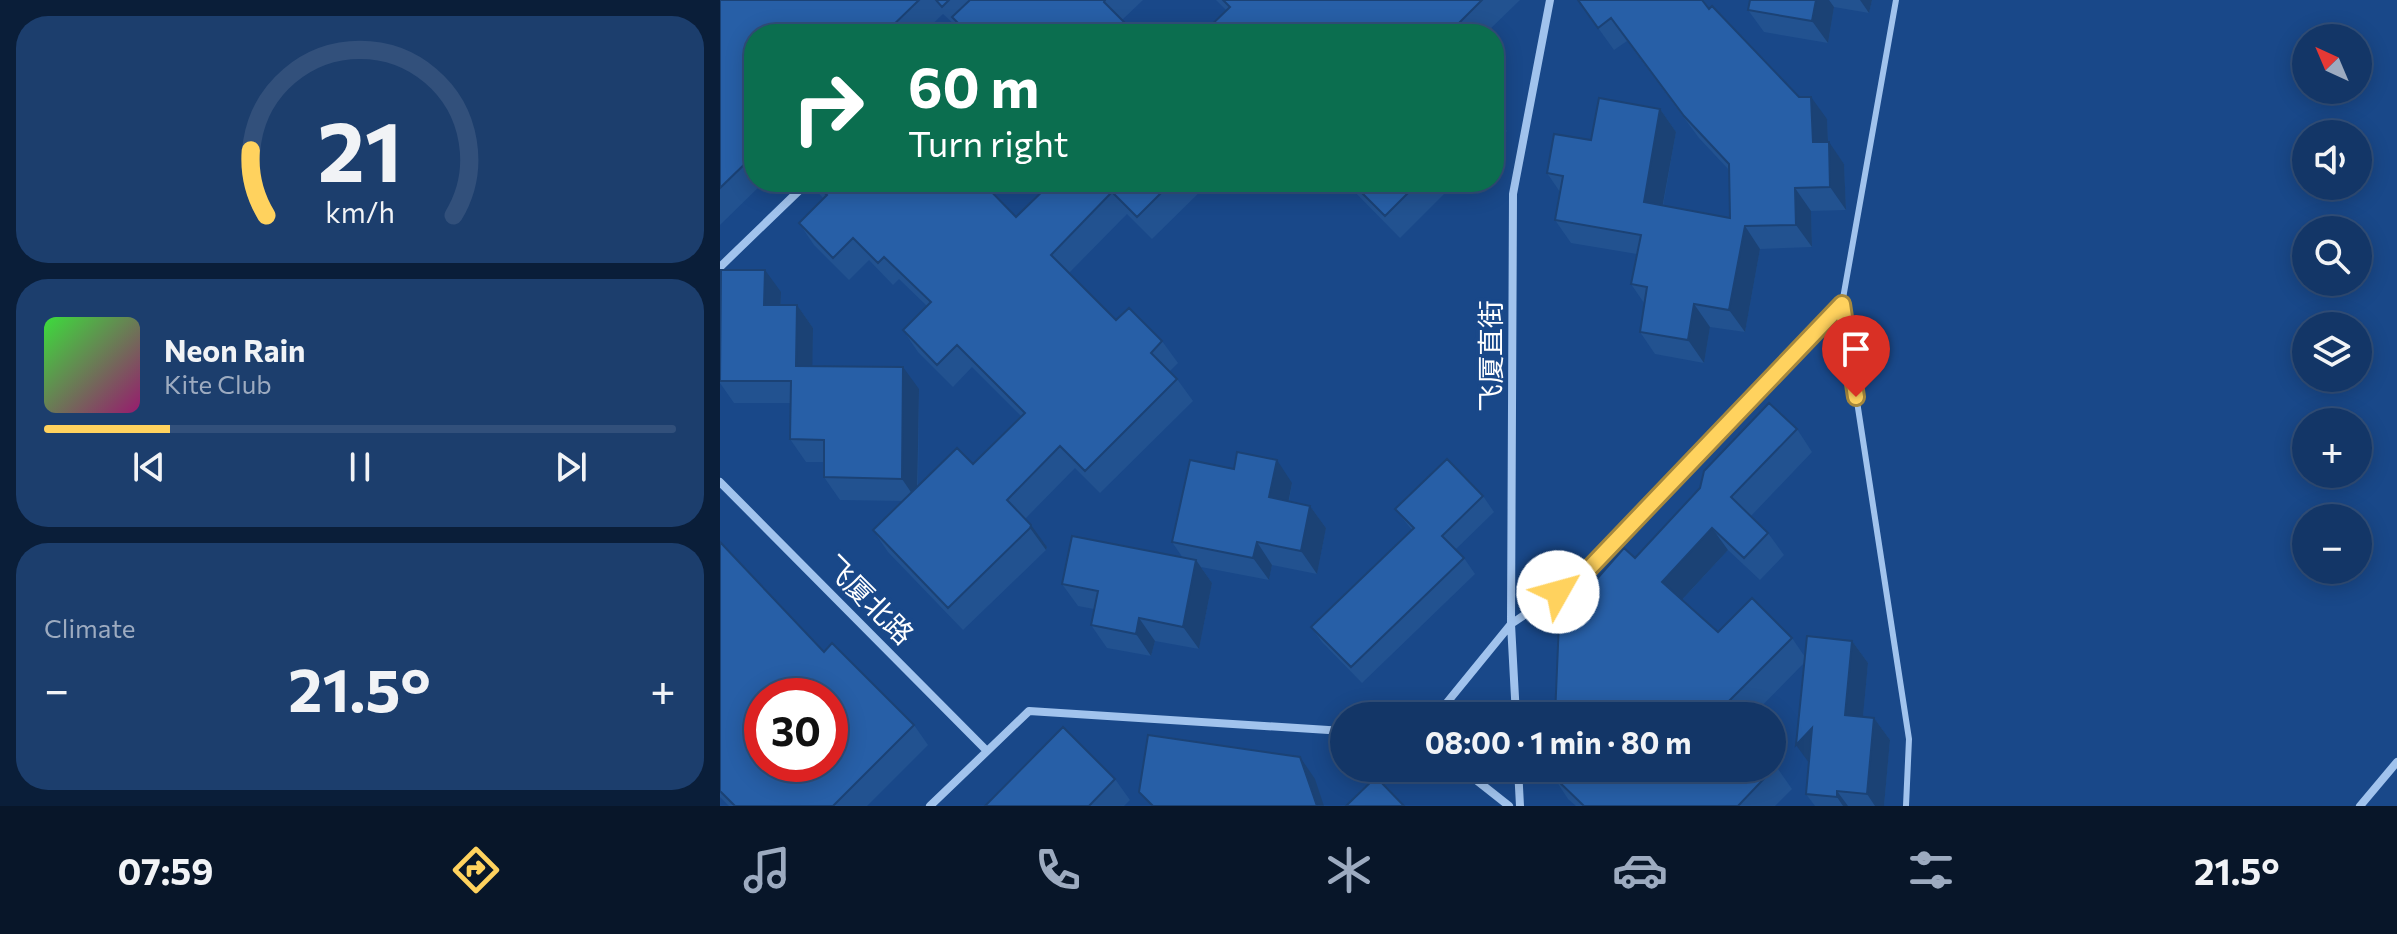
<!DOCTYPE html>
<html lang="en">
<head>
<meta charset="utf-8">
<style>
  body { margin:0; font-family:Commissioner,"Noto Sans SC",sans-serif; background:#1c3e6d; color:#f1f3f6; height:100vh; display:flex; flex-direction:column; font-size:30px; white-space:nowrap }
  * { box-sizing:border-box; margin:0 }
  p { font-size:26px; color:#9dabc0 }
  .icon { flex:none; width:44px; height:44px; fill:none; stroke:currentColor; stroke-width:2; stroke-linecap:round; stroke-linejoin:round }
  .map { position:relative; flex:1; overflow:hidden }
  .drawer { display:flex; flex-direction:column; gap:16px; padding:16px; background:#0a1e39; width:720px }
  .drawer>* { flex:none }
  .guide { position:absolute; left:24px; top:24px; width:760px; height:168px; border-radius:32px; box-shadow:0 4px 20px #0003,0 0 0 2px #32507b; background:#0b6e4f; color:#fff; overflow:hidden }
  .needle { width:52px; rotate:316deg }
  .controls { position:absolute; left:1572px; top:24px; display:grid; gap:16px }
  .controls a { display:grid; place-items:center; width:80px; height:80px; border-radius:50%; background:#133667; box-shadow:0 4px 20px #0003,0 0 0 2px #32507b; font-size:40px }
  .speed { position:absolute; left:24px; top:678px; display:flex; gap:16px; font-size:40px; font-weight:700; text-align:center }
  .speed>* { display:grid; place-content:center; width:104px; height:104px; border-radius:50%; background:#133667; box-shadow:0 4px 20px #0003,0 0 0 2px #32507b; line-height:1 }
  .speed .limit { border:12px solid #d22; background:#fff; color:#111 }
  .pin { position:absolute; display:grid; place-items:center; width:68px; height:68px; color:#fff; margin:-82px -34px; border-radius:50% 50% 50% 0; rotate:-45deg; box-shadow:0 0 8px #0007 }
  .pin .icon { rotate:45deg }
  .me { position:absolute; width:88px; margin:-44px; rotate:52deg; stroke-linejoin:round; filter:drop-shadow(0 0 6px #0008) }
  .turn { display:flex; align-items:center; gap:28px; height:168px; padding:0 32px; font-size:36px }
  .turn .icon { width:104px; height:104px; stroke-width:2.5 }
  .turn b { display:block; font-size:56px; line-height:68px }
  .big { font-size:60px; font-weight:700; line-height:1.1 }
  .drawer .tile { flex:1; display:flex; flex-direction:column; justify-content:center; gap:12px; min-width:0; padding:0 28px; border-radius:32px; background:#1c3e6d }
  .drawer .dial { align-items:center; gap:0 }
  .dial svg { height:208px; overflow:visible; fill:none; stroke:#32507b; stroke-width:7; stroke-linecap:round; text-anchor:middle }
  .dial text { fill:#f1f3f6; stroke:none }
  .song { display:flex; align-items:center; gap:24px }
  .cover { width:96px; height:96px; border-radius:12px; background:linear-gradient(135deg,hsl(120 70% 55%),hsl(320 70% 35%)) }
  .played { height:8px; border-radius:4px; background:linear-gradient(90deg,#ffd25e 20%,#32507b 20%) }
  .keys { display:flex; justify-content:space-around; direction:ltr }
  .heat { display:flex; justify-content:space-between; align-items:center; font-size:44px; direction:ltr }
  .trip { position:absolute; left:610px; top:702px; width:456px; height:80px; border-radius:40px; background:#133667; box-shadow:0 4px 20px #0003,0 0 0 2px #32507b; font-weight:700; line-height:80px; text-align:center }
  .tab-bar { display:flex; height:128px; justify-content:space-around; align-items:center; background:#081629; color:#9dabc0 }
  .tab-bar .icon { width:56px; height:56px }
  .tab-bar .current { color:#ffd25e }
  .tab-bar b { font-size:36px; color:#f1f3f6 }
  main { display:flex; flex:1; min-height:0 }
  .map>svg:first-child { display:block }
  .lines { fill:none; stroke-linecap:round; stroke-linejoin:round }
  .lane { stroke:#a1c3ed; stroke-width:6 }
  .street { stroke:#a1c3ed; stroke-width:8 }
  .wall { fill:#225290 }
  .shaded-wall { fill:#1b4275 }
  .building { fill:#275fa7; stroke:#1b4275; stroke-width:2; fill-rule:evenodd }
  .route-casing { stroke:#a6883d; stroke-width:20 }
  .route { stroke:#ffd25e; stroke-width:14 }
  .labels { text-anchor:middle; stroke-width:8; stroke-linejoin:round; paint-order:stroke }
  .street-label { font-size:28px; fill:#fff; stroke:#194889 }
</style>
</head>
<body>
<main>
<section class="drawer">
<div class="tile dial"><svg viewBox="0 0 100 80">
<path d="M14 69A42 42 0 1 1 86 69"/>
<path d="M14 69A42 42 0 0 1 8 44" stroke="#ffd25e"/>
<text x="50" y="56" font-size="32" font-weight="700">21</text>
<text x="50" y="72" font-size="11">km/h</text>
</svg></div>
<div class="tile">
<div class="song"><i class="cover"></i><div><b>Neon Rain</b><p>Kite Club</p></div></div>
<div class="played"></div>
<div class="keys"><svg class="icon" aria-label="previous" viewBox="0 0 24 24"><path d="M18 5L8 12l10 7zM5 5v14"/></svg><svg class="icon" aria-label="pause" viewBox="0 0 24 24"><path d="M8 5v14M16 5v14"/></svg><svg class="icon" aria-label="next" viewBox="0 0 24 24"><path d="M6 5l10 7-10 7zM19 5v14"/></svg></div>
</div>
<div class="tile"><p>Climate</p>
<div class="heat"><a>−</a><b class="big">21.5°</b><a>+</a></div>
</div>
</section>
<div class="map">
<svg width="1677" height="806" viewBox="0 0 1677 806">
  <rect width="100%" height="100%" fill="#194889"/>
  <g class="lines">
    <!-- lane -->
    <path class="lane" d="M1176,0L1122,304L1189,739L1186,806"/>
    <!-- street -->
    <path class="street" d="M0,267L88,182
      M0,482L266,750
      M716,716L791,624L862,576L1122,304
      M796,716L791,624L793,194L830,0
      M741,768L789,806
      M798,768L800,806
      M210,806L309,711L624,731
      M1640,806L1677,762"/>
  </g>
  <!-- wall -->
  <path class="wall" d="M0,0H423L402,20L416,34H244L239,27L238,28L223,14L202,34H34V182H44L0,225Z
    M496,0H800L765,34H482L506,10Z
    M858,0L989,9L1079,97L1107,119L1108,142L1124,164L1126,210L1091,211L1092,247L1040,249L1025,332L990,327L984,363L935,354L920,332L924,303L911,284L917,254L851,243L835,220L840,192L827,173L871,140L940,109L956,132L943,206L1010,218L1009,170L979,138L907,41L894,50Z
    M1030,0H1152L1149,13L1114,7L1108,43L1044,32L1028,10Z
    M774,113L787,131L774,144Z
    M88,182H262L296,217L332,182H495L491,185L489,183L432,239L407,214L349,273L396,320L442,341L458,363L449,372L457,379L473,401L380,493L355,468L305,519L327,547L326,550L243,630L168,552L153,530L183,501L120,500L104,477V462H86L70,439V403H14L0,383V306L61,292V305H77L93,328L92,366L199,389L198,487L253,464L301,416L252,367L233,387L198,352L183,330L207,306L179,279L173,285L149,260L129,280L94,245L79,223L103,198Z
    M625,182H736L680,238Z
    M1077,429L1092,452L1031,516L1048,533L1064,555L1040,580L1008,550L962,600L998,632L1072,638L1085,657L1132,641L1148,663L1143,717L1154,718L1170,740L1164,806H1095L1086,794L1089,763L1084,663L1032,716H835L915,558L980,488Z
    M572,483L569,501L590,506L606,528L597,574L552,565L549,580L481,567L492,583L479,649L435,641L431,656L387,648L371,625L374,609L358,606L342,584L463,558L452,542Z
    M763,496L774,512L735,550L744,558L755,574L642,683L602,642L591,627L692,530L675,509Z
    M0,542L104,652L194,725L208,745L147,806H9L0,797Z
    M1056,766L1072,789L1055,806H856L848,799L833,776Z
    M395,779L410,800L404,806H265Z"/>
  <!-- shaded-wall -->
  <path class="shaded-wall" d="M1096,0H1109L1114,7L1108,43L1092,21Z
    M1140,0H1152L1149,13Z
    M1091,97L1107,119L1109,164L1093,142Z
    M940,109L956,132L939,225L924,202Z
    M1109,142L1124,164L1126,210L1110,187Z
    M1075,188L1091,211L1092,247L1076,225Z
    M1025,226L1040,249L1025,332L1009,310Z
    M45,270L61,292L60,328L44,305Z
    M974,304L990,327L984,363L968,340Z
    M77,305L93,328L92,389L76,366Z
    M183,367L199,389L197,501L182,479Z
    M557,460L572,483L565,520L549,497Z
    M590,506L606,528L597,574L581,551Z
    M311,525L327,547L326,550L310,528Z
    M992,528L1008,550L958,604L942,582Z
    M537,542L552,565L549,580L533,558Z
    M476,560L492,583L479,649L463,627Z
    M419,618L435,641L431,656L416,634Z
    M1132,641L1148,663L1141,738L1125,715Z
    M1154,718L1170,740L1164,806H1155L1147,794Z
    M1092,728V767L1076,745Z
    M580,757L595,779L604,806H597Z
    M1117,791L1128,806H1123L1117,797Z"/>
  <!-- building -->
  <path class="building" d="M0,0H199L164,34H34V155L0,188Z
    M216,0H229L222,7Z
    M250,0H385L384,2L416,34H249L232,17Z
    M503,0H762L728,34H482L510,7Z
    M858,0H982L989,9L992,6L1079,97H1091L1093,142H1109L1110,187L1075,188L1076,225L1025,226L1009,310L974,304L968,340L920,332L927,287L911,284L921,235L835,220L843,176L827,173L834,134L871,140L879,98L940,109L924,202L1010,218L1009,164L964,116L891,18L878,28Z
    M1030,0H1096L1092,21L1028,10Z
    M94,182H262L296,217L332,182H452L417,217L392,192L331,255L396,320L409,308L442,341L431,353L457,379L365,471L340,446L287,500L311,525L310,528L228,608L153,530L237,448L253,464L305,413L237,345L217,365L183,330L211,302L164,257L158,263L133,238L113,258L79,223L107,195Z
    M631,182H699L665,216Z
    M1,270H45L44,305H77L76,366L183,367L182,479L104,477V440L70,439L71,381H0Z
    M1049,403L1077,429L1011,497L1048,533L1024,558L992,528L942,582L998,632L1032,598L1072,638L999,711L1004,716H835L839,622L904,548L915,558L980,488L984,471Z
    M517,452L557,460L549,497L590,506L581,551L537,542L533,558L452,542L470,460L514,469Z
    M727,459L763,496L722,536L744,558L631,667L591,627L694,528L675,509Z
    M352,536L476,560L463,627L419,618L416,634L371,625L378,591L342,584Z
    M0,542L104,652L112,643L194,725L113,806H15L0,791ZM42,696H110V764H42Z
    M1087,636L1132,641L1125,715L1154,718L1147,794L1117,791V797L1086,794L1092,728L1076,745Z
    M343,727L395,779L369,806H265Z
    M428,735L580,757L597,806H433L419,792Z
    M1052,762L1056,766L1018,806H864L833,776V768H1052Z
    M656,777L684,806H626Z"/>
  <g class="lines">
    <defs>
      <path id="route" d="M838,592L862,576L1122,304L1136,397"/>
    </defs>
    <!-- route casing -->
    <use href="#route" class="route-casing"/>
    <!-- route -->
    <use href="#route" class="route"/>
  </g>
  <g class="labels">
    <!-- street labels -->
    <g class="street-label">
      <text transform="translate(771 356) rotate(-90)" y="10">飞厦直街</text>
      <text transform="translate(149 600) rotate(45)" y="10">飞厦北路</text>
    </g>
  </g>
</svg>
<div class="controls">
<a><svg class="needle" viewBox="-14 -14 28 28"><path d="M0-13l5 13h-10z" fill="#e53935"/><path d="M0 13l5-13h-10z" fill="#9dabc0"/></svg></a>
<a><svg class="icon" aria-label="sound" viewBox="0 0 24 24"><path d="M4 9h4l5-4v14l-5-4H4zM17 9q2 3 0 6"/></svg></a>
<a><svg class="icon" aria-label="search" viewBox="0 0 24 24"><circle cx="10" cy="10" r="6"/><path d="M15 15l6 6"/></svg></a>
<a><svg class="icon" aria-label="layers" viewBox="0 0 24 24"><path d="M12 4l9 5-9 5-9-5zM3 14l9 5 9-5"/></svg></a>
<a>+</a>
<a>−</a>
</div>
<div class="speed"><div class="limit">30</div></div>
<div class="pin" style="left:1136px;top:397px;background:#d93025"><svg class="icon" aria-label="arrive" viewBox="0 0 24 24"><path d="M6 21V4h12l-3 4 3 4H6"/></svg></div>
<svg class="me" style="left:838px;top:592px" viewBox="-20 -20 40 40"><circle r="19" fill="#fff"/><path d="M0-13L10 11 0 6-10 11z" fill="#ffd25e"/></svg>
<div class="trip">08:00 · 1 min · 80 m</div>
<div class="guide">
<div class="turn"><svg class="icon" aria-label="right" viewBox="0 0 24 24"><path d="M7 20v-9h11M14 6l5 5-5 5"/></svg><div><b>60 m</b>Turn right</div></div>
</div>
</div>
</main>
<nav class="tab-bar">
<b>07:59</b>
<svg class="icon current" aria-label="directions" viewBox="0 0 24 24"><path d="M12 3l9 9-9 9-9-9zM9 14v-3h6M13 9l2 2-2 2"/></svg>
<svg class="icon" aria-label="music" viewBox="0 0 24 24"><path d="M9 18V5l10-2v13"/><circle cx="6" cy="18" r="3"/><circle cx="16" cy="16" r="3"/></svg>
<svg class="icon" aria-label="phone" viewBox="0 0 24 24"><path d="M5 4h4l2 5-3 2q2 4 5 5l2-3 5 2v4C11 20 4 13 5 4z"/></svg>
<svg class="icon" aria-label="climate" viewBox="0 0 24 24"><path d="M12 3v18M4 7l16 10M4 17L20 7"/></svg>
<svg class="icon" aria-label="car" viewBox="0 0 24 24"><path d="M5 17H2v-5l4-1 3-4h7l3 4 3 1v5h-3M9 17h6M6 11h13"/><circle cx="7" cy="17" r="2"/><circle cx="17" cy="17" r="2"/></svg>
<svg class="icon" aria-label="filters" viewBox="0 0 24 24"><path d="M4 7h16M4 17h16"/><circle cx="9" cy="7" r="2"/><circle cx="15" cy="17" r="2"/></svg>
<b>21.5°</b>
</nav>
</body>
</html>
